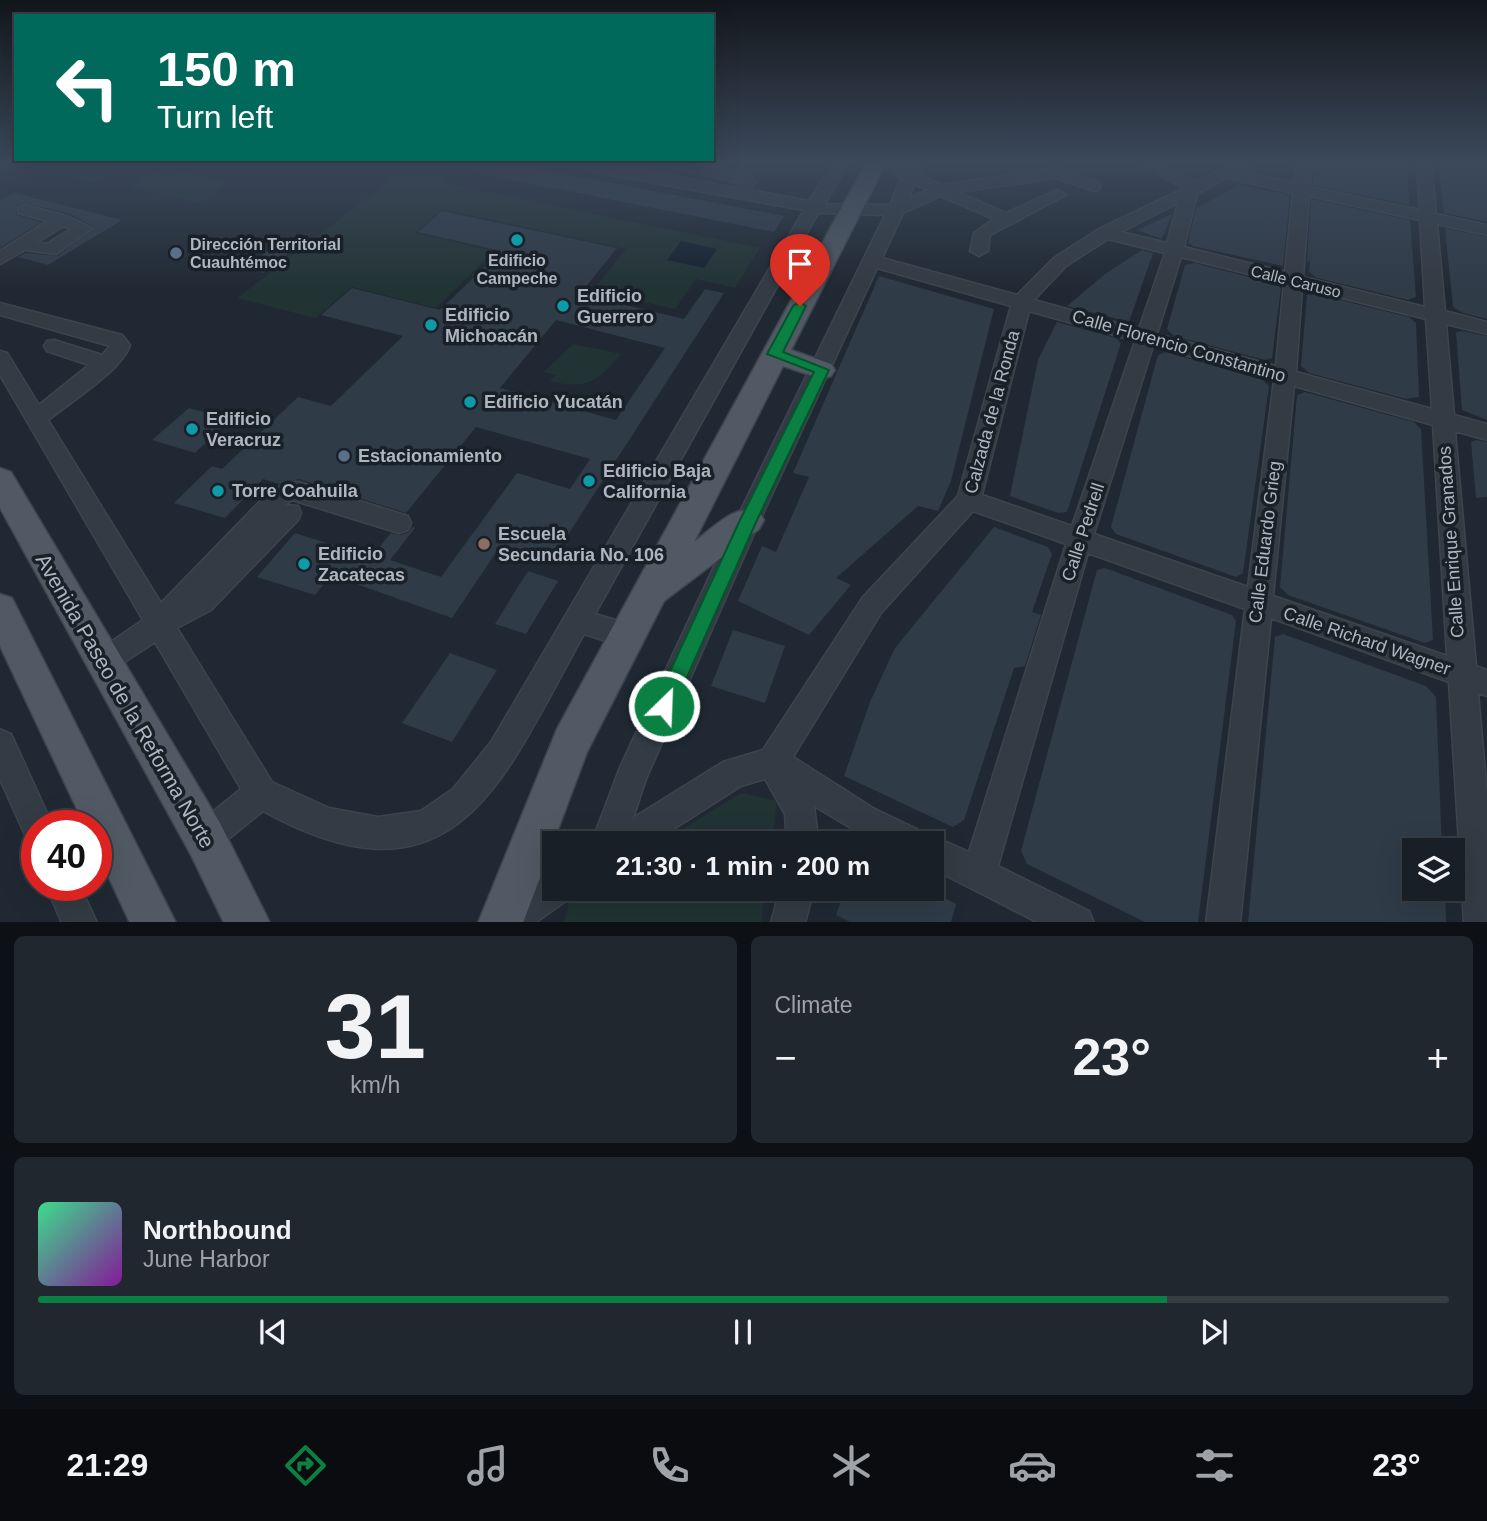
<!DOCTYPE html>
<html lang="en">
<head>
<meta charset="utf-8">
<style>
  body { margin:0; font-family:Arial,sans-serif; background:#21272e; color:#f1f3f6; height:100vh; display:flex; flex-direction:column; font-size:26px; white-space:nowrap }
  * { box-sizing:border-box; margin:0 }
  p { font-size:23px; color:#9fa2a7 }
  .icon { flex:none; width:38px; height:38px; fill:none; stroke:currentColor; stroke-width:2; stroke-linecap:round; stroke-linejoin:round }
  .map { position:relative; height:922px; overflow:hidden }
  .details { display:flex; flex-direction:column; gap:14px; padding:14px; background:#0d1115; flex:1 }
  .details>* { flex:none }
  .banner { position:absolute; left:14px; top:14px; width:700px; height:147px; border-radius:0px; box-shadow:0 7px 28px #0002,0 0 0 2px #363d43; background:#00695c; color:#fff; overflow:hidden }
  .tools { position:absolute; left:1402px; top:838px; display:grid; gap:14px }
  .tools a { display:grid; place-items:center; width:63px; height:63px; border-radius:0px; background:#181f26; box-shadow:0 7px 28px #0002,0 0 0 2px #363d43; font-size:35px }
  .speed { position:absolute; left:21px; top:810px; display:flex; gap:14px; font-size:35px; font-weight:700; text-align:center }
  .speed>* { display:grid; place-content:center; width:91px; height:91px; border-radius:50%; background:#181f26; box-shadow:0 7px 28px #0002,0 0 0 2px #363d43; line-height:1 }
  .speed .limit { border:10px solid #d22; background:#fff; color:#111 }
  .pin { position:absolute; display:grid; place-items:center; width:60px; height:60px; color:#fff; margin:-72px -30px; border-radius:50% 50% 50% 0; rotate:-45deg; box-shadow:0 0 7px #0007 }
  .pin .icon { rotate:45deg }
  .me { position:absolute; width:77px; margin:-38px; rotate:24deg; stroke-linejoin:round; filter:drop-shadow(0 0 5px #0008) }
  .turn { display:flex; align-items:center; gap:24px; height:147px; padding:0 28px; font-size:32px }
  .turn .icon { width:91px; height:91px; stroke-width:2.5 }
  .turn b { display:block; font-size:49px; line-height:60px }
  .big { font-size:52px; font-weight:600; line-height:1.1 }
  .details .tile { flex:1; display:flex; flex-direction:column; justify-content:center; gap:10px; min-width:0; padding:0 24px; border-radius:10px; background:#21272e }
  .details .dial { align-items:center; gap:0 }
  .dial b { font-size:91px; line-height:1 }
  .song { display:flex; align-items:center; gap:21px }
  .cover { width:84px; height:84px; border-radius:10px; background:linear-gradient(135deg,hsl(150 70% 55%),hsl(290 70% 35%)) }
  .played { height:7px; border-radius:4px; background:linear-gradient(90deg,#0b8043 80%,#363d43 80%) }
  .keys { display:flex; justify-content:space-around; direction:ltr }
  .heat { display:flex; justify-content:space-between; align-items:center; font-size:38px; direction:ltr }
  .details .tiles { flex:1; display:grid; gap:14px; grid-template-columns:1fr 1fr }
  .tile:last-child { grid-column:span 2 }
  .trip { position:absolute; left:542px; top:831px; width:402px; height:70px; border-radius:0px; background:#181f26; box-shadow:0 7px 28px #0002,0 0 0 2px #363d43; font-weight:600; line-height:70px; text-align:center }
  .tabs { display:flex; height:112px; justify-content:space-around; align-items:center; background:#0a0c0f; color:#9fa2a7 }
  .tabs .icon { width:49px; height:49px }
  .tabs .active { color:#0b8043 }
  .tabs b { font-size:32px; color:#f1f3f6 }
  .map>svg:first-child { display:block }
  .green { fill:#223334 }
  .water { fill:#15212f }
  .building { fill:#2f3b47; fill-rule:evenodd }
  .lines { fill:none; stroke-linecap:round; stroke-linejoin:round }
  .minor-casing { stroke:#3d444d; stroke-width:3 }
  .major-casing { stroke:#3d444d; stroke-width:3 }
  .minor { fill:#333b44; fill-rule:evenodd }
  .major { fill:#515a64; fill-rule:evenodd }
  .route { fill:#0b8043; stroke:#07532c; stroke-width:2 }
  .culture-dot { fill:#0f9aa8; stroke:#192028; stroke-width:2.5 }
  .service-dot { fill:#5c6f8a; stroke:#192028; stroke-width:2.5 }
  .education-dot { fill:#8d6e63; stroke:#192028; stroke-width:2.5 }
  .labels { text-anchor:middle; stroke-width:7; stroke-linejoin:round; paint-order:stroke }
  .far-poi-label { font-size:16px; font-weight:bold; fill:#adb6c1; stroke:#192028; text-anchor:start }
  .far-street-label { font-size:16px; fill:#adb6c1; stroke:#192028 }
  .poi-label { font-size:18px; font-weight:bold; fill:#adb6c1; stroke:#192028; text-anchor:start }
  .street-label { font-size:18px; fill:#adb6c1; stroke:#192028 }
  .near-street-label { font-size:21px; fill:#adb6c1; stroke:#192028 }
</style>
</head>
<body>
<div class="map">
<svg width="1487" height="923" viewBox="0 0 1487 923">
  <rect width="100%" height="100%" fill="#202933"/>
  <!-- green -->
  <path class="green" d="M5,161H112L127,164L95,182Z
    M415,161H463L439,182L760,248L735,288L696,279L675,309L593,290L626,249L443,209L415,233L494,251L436,308L352,287L315,318L237,298Z
    M164,168L230,183L199,203L131,187Z
    M573,344L621,354C598,382 586,390 550,381L556,375L544,372Z
    M741,793L777,801L772,843H660Z
    M591,889H766L761,922H564L569,903Z"/>
  <!-- water -->
  <path class="water" d="M681,241L717,249L704,268L667,260Z"/>
  <!-- building -->
  <path class="building" d="M454,161H497L784,216L774,232L453,168Z
    M1313,161H1407L1409,205L1313,185Z
    M1438,161H1487V222L1444,213Z
    M1239,185L1290,195L1283,266L1193,246L1188,243L1196,208Z
    M14,193L122,220L48,265L18,257L26,253L58,256L94,227L68,213L23,203L16,205V215L41,222L0,248V200Z
    M1311,199L1410,220L1416,297L1408,300L1317,278L1309,272L1310,261L1307,262Z
    M442,211L617,248L580,294L684,319L705,289L724,293L549,564L499,548L452,618L331,575L315,595L257,577L295,533L371,557L391,533L400,535L409,532L412,527L415,528L390,560L441,577L517,473L570,489L590,459L476,427L406,513L299,479L279,484L263,479L225,518L174,503L212,466L222,469L298,397L331,406L403,336L321,315L352,288L440,310L501,251L418,232ZM556,320L665,348L616,420L500,388Z
    M1172,214L1162,239L1137,230Z
    M1445,228L1487,237V319L1463,313L1453,307Z
    M288,236L297,247L263,273L245,268Z
    M1142,250L1153,253L1129,322L1067,306L1105,274Z
    M1195,263L1276,284L1281,288L1272,358L1265,360L1174,336L1167,329L1185,265Z
    M879,276L994,309L951,481L938,511L918,506L836,578L851,585L809,635L738,601L762,546L776,552L809,477L793,473Z
    M1312,293L1409,317L1416,323L1419,397L1406,399L1309,373L1301,366L1307,295Z
    M1057,322L1116,338L1121,343L1067,512L1058,513L1010,496L1038,360Z
    M1462,331L1487,336V420L1462,410L1456,332Z
    M1166,352L1263,380L1269,386L1243,573L1236,577L1116,534L1111,527L1158,355Z
    M1305,392L1414,422L1421,429L1433,640L1425,643L1288,595L1280,587L1297,395Z
    M189,408L230,419L195,453L152,440Z
    M1476,440L1487,442V497L1476,498L1471,442Z
    M994,527L1048,547L1052,554L1032,612L1041,615L1025,666L1014,668L964,820L953,827L844,776L870,702L895,648Z
    M1105,568L1232,615L1236,621L1198,922H1145L1027,864L1021,851L1097,570Z
    M528,571L558,581L526,634L495,624Z
    M733,630L785,646L765,703L711,686Z
    M1283,634L1426,686L1436,697L1442,850H1414V889H1445L1446,922H1248L1275,637Z
    M450,653L497,670L452,742L402,723Z
    M845,889H927L956,904L951,922H850L836,915Z"/>
  <g class="lines">
    <defs>
      <path id="minor" d="M582,161H597L735,188L739,183L657,164L654,161H683L750,174L755,183L750,190L809,201L835,161H849L825,204L890,205L901,178L872,161H890L905,168L908,161H922L918,174L942,185L1057,168L1100,183V189L1094,191L1056,178L958,192L1006,213L1052,192L1058,190L1066,195L990,235L988,251L979,256L970,251L974,233L994,219L941,196L903,213L882,258L1017,295L1054,258L1099,229L1184,188L1135,161H1153L1196,182L1239,161H1257L1240,172L1294,183L1297,161H1311L1310,187L1420,210L1416,161H1431L1436,214L1487,225V235L1437,224L1445,311L1487,322V334L1446,324L1454,415L1487,424V440L1455,431L1476,666L1487,670V696L1478,693L1487,794V923H1464L1449,682L1271,618L1240,923H1206L1245,609L1088,553L998,866L1089,911L1094,923H1039L933,869V844H878L814,806L819,844H787L785,814L765,779L741,786L650,844H591L621,765L736,520L885,215L818,213L595,614L635,626L639,635L635,644L625,647L584,634C503,779 457,918 263,811L216,849L205,854L194,849L189,838L194,827L241,789L155,642L103,676L93,672L89,663L93,654L143,620L0,375V351L7,353L39,405L89,365L47,351L44,346L47,341L54,340L102,355L110,346L0,315V303L122,335L130,345C122,370 71,402 48,420L161,603L269,492L288,482H299L408,516L411,523L408,530L399,533L292,500L285,505L298,506L301,513L298,520L211,610L177,628L272,782L329,808L378,817L421,811L453,789L491,742L804,210L594,172L584,168ZM1227,178L1293,193L1285,272L1184,247L1197,194ZM914,184L928,190L909,198ZM1309,196L1420,220L1425,307L1303,277ZM1178,203L1167,243L1121,232ZM1108,239L1165,253L1139,329L1034,300L1066,266ZM1181,257L1284,283L1276,366L1157,334ZM877,268L1011,306L958,496L863,597L763,750L723,762L633,818L646,779L760,520ZM1302,288L1426,319L1432,409L1296,372ZM1029,311L1135,341L1072,526L982,495ZM1153,346L1274,380L1248,587L1094,534ZM1294,386L1433,425L1447,656L1273,596ZM973,511L1066,544L969,852L933,836L928,838L925,833L873,808L793,757L881,613Z
        M24,205L67,216L92,228L56,254L25,250L0,264V251L47,221L18,213V207ZM63,226L71,229L47,244L38,242Z
        M0,729L11,734L53,826H37V842L26,837L0,779Z
        M555,871V889H571L567,900L535,923H489L494,910Z
        M46,886H80L97,923H62Z
        M780,889H814L805,923H771Z"/>
      <path id="major" d="M867,161H887L791,350L831,364L835,370L831,376L822,379L783,366L694,542C713,528 735,503 759,511L764,520L759,529L664,601L587,752L523,923H478L557,729Z
        M0,468L11,472L220,823L270,923H224L190,853L0,508Z
        M0,594L12,598L176,923H130L96,850V826H85L0,646Z"/>
    </defs>
    <!-- minor casing -->
    <use href="#minor" class="minor-casing"/>
    <!-- major casing -->
    <use href="#major" class="major-casing"/>
    <!-- minor -->
    <use href="#minor" class="minor"/>
    <!-- major -->
    <use href="#major" class="major"/>
  </g>
  <!-- sky -->
  <linearGradient id="sky" x2="0" y2="1"><stop stop-color="#12171c"/><stop offset="0.56" stop-color="#3c495b"/><stop offset="1" stop-color="#3c495b" stop-opacity="0"/></linearGradient>
  <rect width="1487" height="290" fill="url(#sky)"/>
  <!-- route -->
  <path class="route" d="M800,302L806,306L783,352L829,370L757,520L671,713L664,716L657,713L654,706L740,520L814,372L767,354L793,306Z"/>
  <!-- markers -->
  <g class="culture-dot">
    <circle cx="517" cy="240" r="7"/>
    <circle cx="563" cy="306" r="7"/>
    <circle cx="431" cy="325" r="7"/>
    <circle cx="470" cy="402" r="7"/>
    <circle cx="192" cy="429" r="7"/>
    <circle cx="589" cy="481" r="7"/>
    <circle cx="218" cy="491" r="7"/>
    <circle cx="304" cy="564" r="7"/>
  </g>
  <g class="service-dot">
    <circle cx="176" cy="253" r="7"/>
    <circle cx="344" cy="456" r="7"/>
  </g>
  <circle class="education-dot" cx="484" cy="544" r="7"/>
  <g class="labels">
    <!-- far-poi labels -->
    <g class="far-poi-label">
      <text x="190" y="250">Dirección Territorial<tspan x="190" dy="18">Cuauhtémoc</tspan></text>
      <text x="517" y="266" text-anchor="middle">Edificio<tspan x="517" dy="18">Campeche</tspan></text>
    </g>
    <!-- far-street labels -->
    <g class="far-street-label">
      <text transform="translate(1296 281) rotate(14)" y="6">Calle Caruso</text>
    </g>
    <!-- poi labels -->
    <g class="poi-label">
      <text x="577" y="302">Edificio<tspan x="577" dy="21">Guerrero</tspan></text>
      <text x="445" y="321">Edificio<tspan x="445" dy="21">Michoacán</tspan></text>
      <text x="484" y="408">Edificio Yucatán</text>
      <text x="206" y="425">Edificio<tspan x="206" dy="21">Veracruz</tspan></text>
      <text x="358" y="462">Estacionamiento</text>
      <text x="603" y="477">Edificio Baja<tspan x="603" dy="21">California</tspan></text>
      <text x="232" y="497">Torre Coahuila</text>
      <text x="498" y="540">Escuela<tspan x="498" dy="21">Secundaria No. 106</tspan></text>
      <text x="318" y="560">Edificio<tspan x="318" dy="21">Zacatecas</tspan></text>
    </g>
    <!-- street labels -->
    <g class="street-label">
      <text transform="translate(1179 346) rotate(16)" y="6">Calle Florencio Constantino</text>
      <text transform="translate(992 412) rotate(-75)" y="6">Calzada de la Ronda</text>
      <text transform="translate(1083 532) rotate(-72)" y="6">Calle Pedrell</text>
      <text transform="translate(1265 542) rotate(-83)" y="6">Calle Eduardo Grieg</text>
      <text transform="translate(1451 542) rotate(-94)" y="6">Calle Enrique Granados</text>
      <text transform="translate(1367 641) rotate(19)" y="6">Calle Richard Wagner</text>
    </g>
    <!-- near-street labels -->
    <g class="near-street-label">
      <text transform="translate(125 701) rotate(60)" y="7">Avenida Paseo de la Reforma Norte</text>
    </g>
  </g>
</svg>
<div class="tools">
<a><svg class="icon" aria-label="layers" viewBox="0 0 24 24"><path d="M12 4l9 5-9 5-9-5zM3 14l9 5 9-5"/></svg></a>
</div>
<div class="speed"><div class="limit">40</div></div>
<div class="pin" style="left:800px;top:306px;background:#d93025"><svg class="icon" aria-label="arrive" viewBox="0 0 24 24"><path d="M6 21V4h12l-3 4 3 4H6"/></svg></div>
<svg class="me" style="left:664px;top:706px" viewBox="-20 -20 40 40"><circle r="17" fill="#0b8043" stroke="#fff" stroke-width="3"/><path d="M0-11L8 9 0 5-8 9z" fill="#fff"/></svg>
<div class="trip">21:30 · 1 min · 200 m</div>
<div class="banner">
<div class="turn"><svg class="icon" aria-label="left" viewBox="0 0 24 24"><path d="M17 20v-9H6M10 6l-5 5 5 5"/></svg><div><b>150 m</b>Turn left</div></div>
</div>
</div>
<section class="details">
<div class="tiles">
<div class="tile dial"><b>31</b><p>km/h</p></div>
<div class="tile"><p>Climate</p>
<div class="heat"><a>−</a><b class="big">23°</b><a>+</a></div>
</div>
<div class="tile">
<div class="song"><i class="cover"></i><div><b>Northbound</b><p>June Harbor</p></div></div>
<div class="played"></div>
<div class="keys"><svg class="icon" aria-label="previous" viewBox="0 0 24 24"><path d="M18 5L8 12l10 7zM5 5v14"/></svg><svg class="icon" aria-label="pause" viewBox="0 0 24 24"><path d="M8 5v14M16 5v14"/></svg><svg class="icon" aria-label="next" viewBox="0 0 24 24"><path d="M6 5l10 7-10 7zM19 5v14"/></svg></div>
</div>
</div>
</section>
<nav class="tabs">
<b>21:29</b>
<svg class="icon active" aria-label="directions" viewBox="0 0 24 24"><path d="M12 3l9 9-9 9-9-9zM9 14v-3h6M13 9l2 2-2 2"/></svg>
<svg class="icon" aria-label="music" viewBox="0 0 24 24"><path d="M9 18V5l10-2v13"/><circle cx="6" cy="18" r="3"/><circle cx="16" cy="16" r="3"/></svg>
<svg class="icon" aria-label="phone" viewBox="0 0 24 24"><path d="M5 4h4l2 5-3 2q2 4 5 5l2-3 5 2v4C11 20 4 13 5 4z"/></svg>
<svg class="icon" aria-label="climate" viewBox="0 0 24 24"><path d="M12 3v18M4 7l16 10M4 17L20 7"/></svg>
<svg class="icon" aria-label="car" viewBox="0 0 24 24"><path d="M5 17H2v-5l4-1 3-4h7l3 4 3 1v5h-3M9 17h6M6 11h13"/><circle cx="7" cy="17" r="2"/><circle cx="17" cy="17" r="2"/></svg>
<svg class="icon" aria-label="filters" viewBox="0 0 24 24"><path d="M4 7h16M4 17h16"/><circle cx="9" cy="7" r="2"/><circle cx="15" cy="17" r="2"/></svg>
<b>23°</b>
</nav>
</body>
</html>
